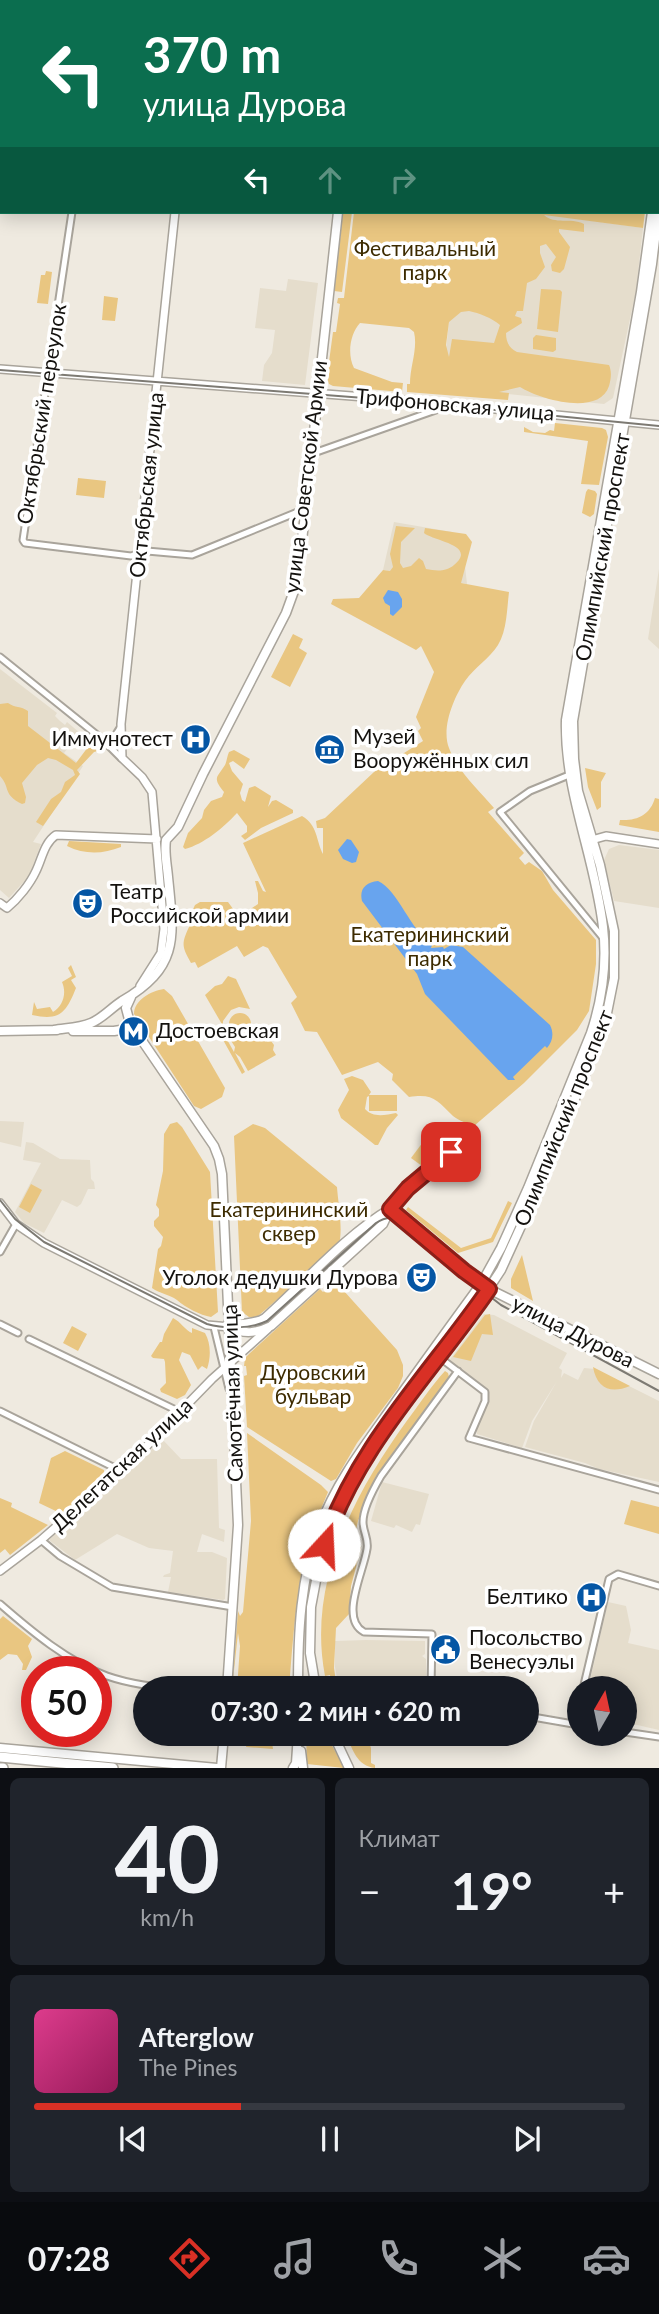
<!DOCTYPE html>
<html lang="ru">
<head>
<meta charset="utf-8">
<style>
  body { margin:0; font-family:Lato,sans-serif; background:#20242c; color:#f1f3f6; height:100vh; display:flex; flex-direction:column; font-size:26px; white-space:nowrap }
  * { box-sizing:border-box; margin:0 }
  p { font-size:23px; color:#9ea1a6 }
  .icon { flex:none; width:38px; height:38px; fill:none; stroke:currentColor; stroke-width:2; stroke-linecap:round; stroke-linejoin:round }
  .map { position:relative; height:1768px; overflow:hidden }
  .details { display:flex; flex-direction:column; gap:10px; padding:10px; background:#0d0f14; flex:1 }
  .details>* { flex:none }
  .guide { position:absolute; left:0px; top:0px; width:660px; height:214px; box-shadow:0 4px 18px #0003; background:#0b6e4f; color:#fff; overflow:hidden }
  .needle { width:46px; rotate:9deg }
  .buttons { position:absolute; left:567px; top:1676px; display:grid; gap:14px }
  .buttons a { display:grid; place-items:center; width:70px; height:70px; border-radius:50%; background:#171b24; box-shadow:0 4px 18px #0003; font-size:35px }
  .speed { position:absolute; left:21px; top:1656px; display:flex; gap:14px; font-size:35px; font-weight:700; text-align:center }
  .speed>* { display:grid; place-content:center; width:91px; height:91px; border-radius:50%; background:#171b24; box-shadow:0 4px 18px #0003; line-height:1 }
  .speed .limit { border:10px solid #d22; background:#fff; color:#111 }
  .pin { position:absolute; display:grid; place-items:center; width:60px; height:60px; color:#fff; margin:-30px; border-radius:14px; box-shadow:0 4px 10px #0006 }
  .me { position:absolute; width:77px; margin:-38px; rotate:20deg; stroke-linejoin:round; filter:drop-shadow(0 0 5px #0008) }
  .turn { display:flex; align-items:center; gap:24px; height:147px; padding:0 28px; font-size:32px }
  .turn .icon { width:91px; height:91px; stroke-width:2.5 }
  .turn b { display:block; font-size:49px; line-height:60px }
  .lanes { display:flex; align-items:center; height:66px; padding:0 28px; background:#0003; justify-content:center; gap:35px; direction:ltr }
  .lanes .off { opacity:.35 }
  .big { font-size:52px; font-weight:700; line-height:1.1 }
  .details .widget { flex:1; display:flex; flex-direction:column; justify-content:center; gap:10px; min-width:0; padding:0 24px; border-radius:10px; background:#20242c }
  .details .dial { align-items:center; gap:0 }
  .dial b { font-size:91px; line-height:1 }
  .song { display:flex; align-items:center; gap:21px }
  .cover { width:84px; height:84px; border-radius:10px; background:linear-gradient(135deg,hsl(330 70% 55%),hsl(330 70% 35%)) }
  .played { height:7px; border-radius:4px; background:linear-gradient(90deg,#d93025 35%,#363941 35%) }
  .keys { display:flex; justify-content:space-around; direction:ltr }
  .heat { display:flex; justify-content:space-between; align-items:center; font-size:38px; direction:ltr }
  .details .tiles { flex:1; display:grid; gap:10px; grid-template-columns:1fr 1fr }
  .widget:last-child { grid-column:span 2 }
  .trip { position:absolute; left:133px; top:1676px; width:406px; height:70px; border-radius:35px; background:#171b24; box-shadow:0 4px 18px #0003; font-weight:700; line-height:70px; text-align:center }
  .tabs { display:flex; height:112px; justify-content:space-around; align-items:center; background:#090b0e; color:#9ea1a6 }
  .tabs .icon { width:49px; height:49px }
  .tabs .selected { color:#d93025 }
  .tabs b { font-size:32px; color:#f1f3f6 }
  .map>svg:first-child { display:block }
  .built { fill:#e5ddcc }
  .green { fill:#e9c681; fill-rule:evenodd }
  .water { fill:#68a4ee }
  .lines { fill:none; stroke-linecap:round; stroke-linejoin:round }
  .minor-casing { stroke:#a9a49b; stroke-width:9 }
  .tertiary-casing { stroke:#a9a49b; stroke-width:10 }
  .secondary-casing { stroke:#a9a49b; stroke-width:11 }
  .primary-casing { stroke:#a9a49b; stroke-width:12 }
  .minor { stroke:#fff; stroke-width:5 }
  .tertiary { stroke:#fff; stroke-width:7 }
  .secondary { stroke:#fff; stroke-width:8 }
  .primary { stroke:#fff; stroke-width:9 }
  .tram { stroke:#7d7a73; stroke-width:2 }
  .route-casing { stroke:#8d1f18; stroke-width:18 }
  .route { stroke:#d93025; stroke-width:12 }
  .labels { text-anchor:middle; stroke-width:7; stroke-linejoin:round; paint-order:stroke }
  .park-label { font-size:21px; fill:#3d2b00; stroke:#fff }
  .street-label { font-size:21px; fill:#14120f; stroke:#fff }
  .poi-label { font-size:21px; fill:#14120f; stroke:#fff; text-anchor:start }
</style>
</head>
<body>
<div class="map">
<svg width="659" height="1768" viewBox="0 0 659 1768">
  <rect width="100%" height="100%" fill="#efeae0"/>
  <!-- built -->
  <path class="built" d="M14,0H192V2H14Z
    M537,213L643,228L636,291L613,398L604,404L442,387L451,303Z
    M288,279L318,283L305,385L262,381L264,365L272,353L275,330L255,328L260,288L286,291Z
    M394,522L452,532L464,557L467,584L383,570Z
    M659,569V649L648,639Z
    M0,669L57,713L55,716L60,721L65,725L67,722L80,733L64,753L83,766L33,842L41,844L29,876L9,898L0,890Z
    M619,845L659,850V908L614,901L604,860L609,849Z
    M0,1121L24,1122L21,1147L0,1142Z
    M26,1142L33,1143L60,1159L90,1160L91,1179L94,1182L95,1189H88L81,1204L77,1207L62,1200L44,1233L24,1223L15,1212L41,1163L23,1160Z
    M484,1314L494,1315L567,1353L559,1368L562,1370L561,1378L564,1373L578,1380L584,1368L595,1369L659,1401V1482L599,1469L585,1463L525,1447L534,1421L557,1381L532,1421L522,1448L477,1434L476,1428L487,1402L488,1393L448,1362Z
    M163,1440L181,1459H217L219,1528L225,1530L224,1542L202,1534L197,1552H212L227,1558L225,1599L223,1600L168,1592L171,1577H163L164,1575L170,1573L173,1551L149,1548L117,1534L75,1560L49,1540L111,1483Z
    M382,1482L429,1494L420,1525L416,1524L412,1532L396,1525L394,1528L371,1521Z
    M608,1602L626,1606L631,1630L628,1643L659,1650V1730L633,1724L636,1707L625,1704V1689H588Z
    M366,1640L425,1641V1654L422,1656L426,1659V1689H339L335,1667V1641Z"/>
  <!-- green -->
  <path class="green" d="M343,212H352L342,292L334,291Z
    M354,212H645L643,228L544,215C555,225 570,217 584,224V232L559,229V232L570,247L564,269L560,273L552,271L551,265L556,257L546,244L540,246V253L545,267L536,279L527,283L523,311H517L515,316L521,318L522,323L506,333C506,342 509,348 517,352L609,365C612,372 611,379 609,386C599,417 539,399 520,387L499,392L509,393L508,400L407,392V384H410C410,366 418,349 414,332L409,328L360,323C350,334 347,354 354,368L392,382L403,383L402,392L333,386L329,384L327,377L333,332H336L340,304L337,303L338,298H344ZM469,311C479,313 492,318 500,325L494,343L452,339L449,357L446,345L449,322L461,312Z
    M46,271L52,272L48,304L37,303L41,275H45Z
    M541,289L560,290L562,292L558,332L537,329Z
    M104,296L118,298L115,321L102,320Z
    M536,335L556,338V350L553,352L533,349V338Z
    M555,423L602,428L606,430L608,437L599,485L581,484L588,441L524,432V427L533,432L545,433L550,430L554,431Z
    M78,478L106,481L104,498L76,495Z
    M588,489L595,491L597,494L594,514L590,517L582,513L586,492Z
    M396,526L415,528L401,542L400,563L403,568L411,566L419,558L423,561L426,569C436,571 446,572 454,565C478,545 433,541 424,533L425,528L466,534L472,542L461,583L509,592C507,608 507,631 498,645C490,658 474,668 465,681C454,697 441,728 449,748C457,771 479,790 494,808L488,812L524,853L519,858L525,865L529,862L542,871L553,890L596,940V964L589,1011L577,1030L524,1083L474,1126C468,1124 458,1120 453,1116C437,1100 433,1093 409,1097L392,1080L393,1074L378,1062L342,1075L317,1032L305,1031L291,1003L297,997L268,948L263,946L244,957L237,946L198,968L195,962L191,963C182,947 181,944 189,927C192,920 191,912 195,905L200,902H228L239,917L258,904V893L255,881H258L263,891L266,892L243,843L302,816C318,825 316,841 323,854V828H317L316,821L325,818L374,772L423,741L418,731L421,728L416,717L434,672L421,646L416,650L331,604L333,599L359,598L383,570L390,571L393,567L390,554Z
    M293,634L303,639L299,648L307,653L290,687L271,677Z
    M8,703C15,708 21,706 28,711V726L76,763L91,743L98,751L94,752L77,770L80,774L43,826L36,822L51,799L61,792L65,782L75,775L73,770L56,760L48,758L37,765L22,783L26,797L25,803L22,804C2,794 11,788 0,776V704Z
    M234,750L250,759L244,769L233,761L229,763L232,771L243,784L240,793L242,800L245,802L249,788L255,786L271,796L268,807L272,801L276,800L293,810V813L261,828L245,840L241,836L247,832V826L237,813C223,828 204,844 185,849L183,847L188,833L202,818L204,810L211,801L222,797L224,792C212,777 217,778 225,765C227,761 227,756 229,752Z
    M585,768L606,773L601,782V807L597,810L588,787Z
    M655,798L659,799V832L619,825L620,820C637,821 650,815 655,798Z
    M69,841L121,844V847C103,854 85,855 67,846Z
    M71,965L76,977L71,980L76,988C66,1013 60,1021 32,1015L34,1002L37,1009L50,1007L53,1012C63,1006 67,993 62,982L72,976L68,968Z
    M228,976L236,979L250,1009L239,1007L231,1010L223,1021V1026L205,995L215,986L222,984Z
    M164,989L172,996L225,1088L222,1097L201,1109L194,1106L134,1014C134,1000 151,991 164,989Z
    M229 1024a11 11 0 1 1 22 0a11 11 0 1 1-22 0Z
    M258,1023L274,1045L273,1050L276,1055L248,1071L240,1057L235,1053L245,1072L242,1074L222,1038L225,1036L234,1052L235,1047L228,1036C243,1046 253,1036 258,1023Z
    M352,1076L363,1080L371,1092L369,1095H397V1111H369V1096L367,1097L365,1109C373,1118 385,1115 396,1113L398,1115L387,1128L378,1145H375L341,1118L338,1110L349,1090L344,1079Z
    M177,1122L182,1127L210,1172L218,1312L211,1317C200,1315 186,1308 177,1300C169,1294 160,1294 152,1288L158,1249L161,1246L163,1237L154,1226V1221L159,1216V1209L156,1205L163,1171L164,1134L170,1124Z
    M253,1124L265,1128L337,1187C338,1203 344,1233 338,1247L257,1317H249L242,1312L234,1136Z
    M426,1138L437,1146L422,1166L411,1158Z
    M31,1184L42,1190L30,1213L19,1207Z
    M508,1201L512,1203L493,1242L458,1253L406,1210L408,1207L461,1248L491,1238Z
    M522,1255L533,1301L511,1288V1279Z
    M335,1281L397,1350L403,1365V1376L398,1388L357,1443L336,1479L331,1481L247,1427L244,1376L247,1375L246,1366H244L245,1358L250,1353L320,1289L323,1292Z
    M490,1314L493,1335L482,1334L471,1361L453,1357L485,1315Z
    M173,1318C181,1322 185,1330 192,1333V1328L205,1333C211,1343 211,1358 207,1369L202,1366L198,1370L190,1355L182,1352L179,1360L191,1385L185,1395L177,1399L161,1392L160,1389L166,1383L165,1362L164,1359L153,1358L151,1356L160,1342H162L164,1334Z
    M72,1326L87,1334L78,1351L63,1343Z
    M593,1367L630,1386C611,1394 597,1389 593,1367Z
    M445,1371L448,1373L449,1377L376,1476L358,1521L353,1543L360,1545L361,1548L351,1586L349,1614L336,1628L334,1668L337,1689H327L328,1683L331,1682L330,1675L325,1676C307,1583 354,1494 406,1422C419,1405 431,1386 445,1371Z
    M247,1433L321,1485L328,1492C322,1507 315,1522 311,1538C296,1587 293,1638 289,1689H237L240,1646L238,1633L232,1689L238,1611L240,1616L243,1612L251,1521Z
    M65,1451L104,1470V1475L62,1514L39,1503L51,1458Z
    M0,1498L12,1503L11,1507L48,1525L10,1555L5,1549L0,1553Z
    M631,1500L659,1507V1534L624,1524Z
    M3,1616L32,1639L28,1646L32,1657L26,1670H22L23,1664L17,1655L8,1654L0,1660V1619Z
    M250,1734L271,1735L273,1749L246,1747Z
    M306,1734H326L344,1768L307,1764Z
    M366,1734L371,1748V1763L375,1765V1768C357,1766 353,1750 346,1735Z"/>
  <!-- water -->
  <path class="water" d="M388,590L398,592L402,599V607L393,616L390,614V606L385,603L383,598Z
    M347,839L351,840L359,852L356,862L352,863L343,859L338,850Z
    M378,881C398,890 411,931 432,945L431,948L443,947L444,949L451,945L463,947L550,1025C554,1033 553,1041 547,1048L545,1046L513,1077L515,1080H508L425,994L417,974L362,901C359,889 366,882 378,881Z"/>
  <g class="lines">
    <defs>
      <path id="minor" d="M0,108L2,109
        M72,212L23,540L25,543L131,556L147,551L192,555L305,509
        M311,454L450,405
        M0,657L102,739L121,758
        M102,739H113L120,728
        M569,775L530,791L500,812L603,938
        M390,1209L408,1188L472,1136
        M0,1252L16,1224
        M0,1324L18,1333
        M214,1327L229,1389
        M29,1339L180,1412
        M439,1357L485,1392V1401L469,1438L659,1490
        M0,1411L119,1470
        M41,1540L60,1556L112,1587L233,1607
        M0,1604C31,1631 68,1662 107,1676C133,1685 160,1688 187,1689
        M431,1689L432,1634L364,1632C339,1619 364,1571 367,1549C369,1539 363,1532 363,1522C363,1508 374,1488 381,1476L458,1371
        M583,1689L609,1579L618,1574L659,1586
        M527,1716L579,1725
        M575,1724L579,1704
        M625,1732L659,1737"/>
      <path id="tertiary" d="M8,2V0
        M196,2L197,0
        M0,88L2,70
        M0,369L404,400L659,425
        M588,841L606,836L659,844
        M0,903L7,908C18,899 30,884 36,871C42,859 44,843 56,835L157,839
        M140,986L161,953L164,929L152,792L142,777L122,758L121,724L175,212
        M0,1203L16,1224L44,1243L207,1325L230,1327
        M0,1571L41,1540L139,1454L212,1379L268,1329"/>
      <path id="secondary" d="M435,0L442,2
        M583,0L589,2
        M362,2L363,0
        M658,21H659
        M658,62L659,63
        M658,149L659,140
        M131,997L126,1008L130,1023L214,1146L219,1159L222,1174L238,1525L227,1689
        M54,1030C66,1028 80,1028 91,1023C103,1018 111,1008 122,1001C180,967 174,937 168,877C167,865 164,852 166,840L178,827L203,774L286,613L294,591L301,550L338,212
        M0,1031L57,1030
        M73,1031H114L133,1028
        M390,1209L464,1271L497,1293L659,1374
        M230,1327C244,1335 257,1333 271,1326L383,1224L390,1209
        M230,1327C242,1322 255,1325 265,1318C304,1283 346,1235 390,1209
        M298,1689C298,1634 300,1578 320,1526C337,1480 369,1440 397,1400C425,1361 453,1322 481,1284L501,1248L528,1188L591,1033C602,1000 607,962 603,927C595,857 564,791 566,720L641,292L652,212
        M316,1689L310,1653L311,1607L321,1554L337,1509L369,1451L476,1308L501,1270L537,1191L604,1028L614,978V931L600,865L578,791L574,759L573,721L652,264L659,206
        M333,1734L349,1768
        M0,1748L217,1768
        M301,1751L303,1768
        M221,1768L224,1734
        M293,1768L296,1763L298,1734"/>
      <path id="primary" d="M490,0L496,2
        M538,0L545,2
        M658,33H659
        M658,47H659
        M0,1757L113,1768
        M0,1768H3"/>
    </defs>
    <!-- minor casing -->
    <use href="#minor" class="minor-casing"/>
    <!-- tertiary casing -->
    <use href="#tertiary" class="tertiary-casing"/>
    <!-- secondary casing -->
    <use href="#secondary" class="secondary-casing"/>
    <!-- primary casing -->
    <use href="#primary" class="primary-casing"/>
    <!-- minor -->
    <use href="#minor" class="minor"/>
    <!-- tertiary -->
    <use href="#tertiary" class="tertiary"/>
    <!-- secondary -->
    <use href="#secondary" class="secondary"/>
    <!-- primary -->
    <use href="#primary" class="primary"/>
    <!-- tram -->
    <path class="tram" d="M0,370L403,401L659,426
      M0,1200L15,1219L44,1242L207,1324C224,1329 251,1329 267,1321L376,1223C386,1216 395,1216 405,1223L452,1267L501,1305L659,1391"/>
  </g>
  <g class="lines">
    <defs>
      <path id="route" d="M324,1545C356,1447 432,1372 489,1289L464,1271L390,1209L408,1188L451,1152"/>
    </defs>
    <!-- route casing -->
    <use href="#route" class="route-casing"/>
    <!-- route -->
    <use href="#route" class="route"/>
  </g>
  <!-- icons -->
  <defs>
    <symbol id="hospital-disc" viewBox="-11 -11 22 22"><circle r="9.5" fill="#0556a4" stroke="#fff"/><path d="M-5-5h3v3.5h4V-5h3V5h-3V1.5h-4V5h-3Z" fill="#fff"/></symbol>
    <symbol id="museum-disc" viewBox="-11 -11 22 22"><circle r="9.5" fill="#0556a4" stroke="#fff"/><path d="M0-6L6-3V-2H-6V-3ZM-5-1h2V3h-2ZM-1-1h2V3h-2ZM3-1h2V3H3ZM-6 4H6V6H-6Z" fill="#fff"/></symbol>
    <symbol id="theatre-disc" viewBox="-11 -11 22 22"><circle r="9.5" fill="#0556a4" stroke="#fff"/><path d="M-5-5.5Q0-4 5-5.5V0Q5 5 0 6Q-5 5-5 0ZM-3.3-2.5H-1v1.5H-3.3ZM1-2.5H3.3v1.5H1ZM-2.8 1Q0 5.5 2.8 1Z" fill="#fff"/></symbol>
    <symbol id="metro-disc" viewBox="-11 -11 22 22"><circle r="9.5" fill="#0556a4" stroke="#fff"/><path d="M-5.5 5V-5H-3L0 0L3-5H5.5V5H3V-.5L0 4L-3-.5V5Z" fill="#fff"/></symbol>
    <symbol id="civic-disc" viewBox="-11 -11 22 22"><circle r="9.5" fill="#0556a4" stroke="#fff"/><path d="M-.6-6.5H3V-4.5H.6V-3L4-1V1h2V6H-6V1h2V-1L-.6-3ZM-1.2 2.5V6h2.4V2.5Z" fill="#fff"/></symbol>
  </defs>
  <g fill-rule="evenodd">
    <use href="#hospital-disc" x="178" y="722" width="35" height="35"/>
    <use href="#museum-disc" x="312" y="732" width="35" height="35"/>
    <use href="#theatre-disc" x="70" y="886" width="35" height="35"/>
    <use href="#metro-disc" x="116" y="1014" width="35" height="35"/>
    <use href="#theatre-disc" x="404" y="1260" width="35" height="35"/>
    <use href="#hospital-disc" x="574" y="1580" width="35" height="35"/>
    <use href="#civic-disc" x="428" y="1632" width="35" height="35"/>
  </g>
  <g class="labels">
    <!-- park labels -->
    <g class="park-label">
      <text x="425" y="256">Фестивальный<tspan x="425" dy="24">парк</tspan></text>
      <text x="430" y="942">Екатерининский<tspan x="430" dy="24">парк</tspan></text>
      <text x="289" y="1217">Екатерининский<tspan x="289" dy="24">сквер</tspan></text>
      <text x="313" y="1380">Дуровский<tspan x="313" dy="24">бульвар</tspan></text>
    </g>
    <!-- street labels -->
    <g class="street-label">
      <text transform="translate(455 405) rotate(5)" y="7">Трифоновская улица</text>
      <text transform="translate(42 414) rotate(-81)" y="7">Октябрьский переулок</text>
      <text transform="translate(306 477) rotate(-83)" y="7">улица Советской Армии</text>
      <text transform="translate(147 485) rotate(-84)" y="7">Октябрьская улица</text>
      <text transform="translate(603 547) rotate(-80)" y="7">Олимпийский проспект</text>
      <text transform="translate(564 1118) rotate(-68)" y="7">Олимпийский проспект</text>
      <text transform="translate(573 1332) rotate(27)" y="7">улица Дурова</text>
      <text transform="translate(233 1393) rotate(-92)" y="7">Самотёчная улица</text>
      <text transform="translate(122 1465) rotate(-43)" y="7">Делегатская улица</text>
    </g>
    <!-- poi labels -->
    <g class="poi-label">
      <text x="353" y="744">Музей<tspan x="353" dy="24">Вооружённых сил</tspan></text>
      <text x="173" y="746" text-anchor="end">Иммунотест</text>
      <text x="110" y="899">Театр<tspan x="110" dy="24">Российской армии</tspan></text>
      <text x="156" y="1038">Достоевская</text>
      <text x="398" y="1285" text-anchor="end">Уголок дедушки Дурова</text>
      <text x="568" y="1604" text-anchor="end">Белтико</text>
      <text x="469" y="1645">Посольство<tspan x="469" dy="24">Венесуэлы</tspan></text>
    </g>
  </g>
</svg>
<div class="buttons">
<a><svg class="needle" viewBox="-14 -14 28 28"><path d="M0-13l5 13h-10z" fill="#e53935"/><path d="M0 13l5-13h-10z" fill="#9ea1a6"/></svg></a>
</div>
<div class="speed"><div class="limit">50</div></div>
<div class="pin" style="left:451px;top:1152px;background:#d93025"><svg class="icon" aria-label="arrive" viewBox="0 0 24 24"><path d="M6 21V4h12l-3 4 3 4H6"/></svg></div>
<svg class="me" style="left:324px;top:1545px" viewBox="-20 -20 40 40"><circle r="19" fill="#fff"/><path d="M0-13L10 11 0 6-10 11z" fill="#d93025"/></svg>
<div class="trip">07:30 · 2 мин · 620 m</div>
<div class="guide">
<div class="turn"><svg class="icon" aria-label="left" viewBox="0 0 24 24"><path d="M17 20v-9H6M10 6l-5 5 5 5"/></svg><div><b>370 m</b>улица Дурова</div></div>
<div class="lanes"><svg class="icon" aria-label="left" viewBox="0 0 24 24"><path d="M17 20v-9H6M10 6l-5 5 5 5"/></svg><svg class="icon off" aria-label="ahead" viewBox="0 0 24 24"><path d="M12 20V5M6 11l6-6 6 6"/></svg><svg class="icon off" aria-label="right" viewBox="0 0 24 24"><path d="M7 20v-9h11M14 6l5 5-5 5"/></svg></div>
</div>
</div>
<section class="details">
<div class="tiles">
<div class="widget dial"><b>40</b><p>km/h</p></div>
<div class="widget"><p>Климат</p>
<div class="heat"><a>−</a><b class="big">19°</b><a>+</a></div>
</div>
<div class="widget">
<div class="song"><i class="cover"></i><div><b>Afterglow</b><p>The Pines</p></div></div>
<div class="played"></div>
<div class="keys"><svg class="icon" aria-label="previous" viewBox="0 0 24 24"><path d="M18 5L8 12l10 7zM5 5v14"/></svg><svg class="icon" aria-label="pause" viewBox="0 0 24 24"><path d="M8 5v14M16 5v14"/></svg><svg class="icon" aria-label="next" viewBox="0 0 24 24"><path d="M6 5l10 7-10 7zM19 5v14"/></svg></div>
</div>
</div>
</section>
<nav class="tabs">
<b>07:28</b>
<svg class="icon selected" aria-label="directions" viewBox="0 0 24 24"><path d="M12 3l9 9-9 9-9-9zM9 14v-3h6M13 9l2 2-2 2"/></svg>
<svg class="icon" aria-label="music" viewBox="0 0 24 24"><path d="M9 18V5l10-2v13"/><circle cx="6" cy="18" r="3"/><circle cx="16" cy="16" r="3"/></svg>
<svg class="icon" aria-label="phone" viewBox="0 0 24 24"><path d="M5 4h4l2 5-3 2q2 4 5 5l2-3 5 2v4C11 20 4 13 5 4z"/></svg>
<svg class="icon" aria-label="climate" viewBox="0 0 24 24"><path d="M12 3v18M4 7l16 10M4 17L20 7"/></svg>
<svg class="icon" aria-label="car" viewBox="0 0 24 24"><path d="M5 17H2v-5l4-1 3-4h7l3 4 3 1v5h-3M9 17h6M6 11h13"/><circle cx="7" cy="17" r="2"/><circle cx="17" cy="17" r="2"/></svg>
</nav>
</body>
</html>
